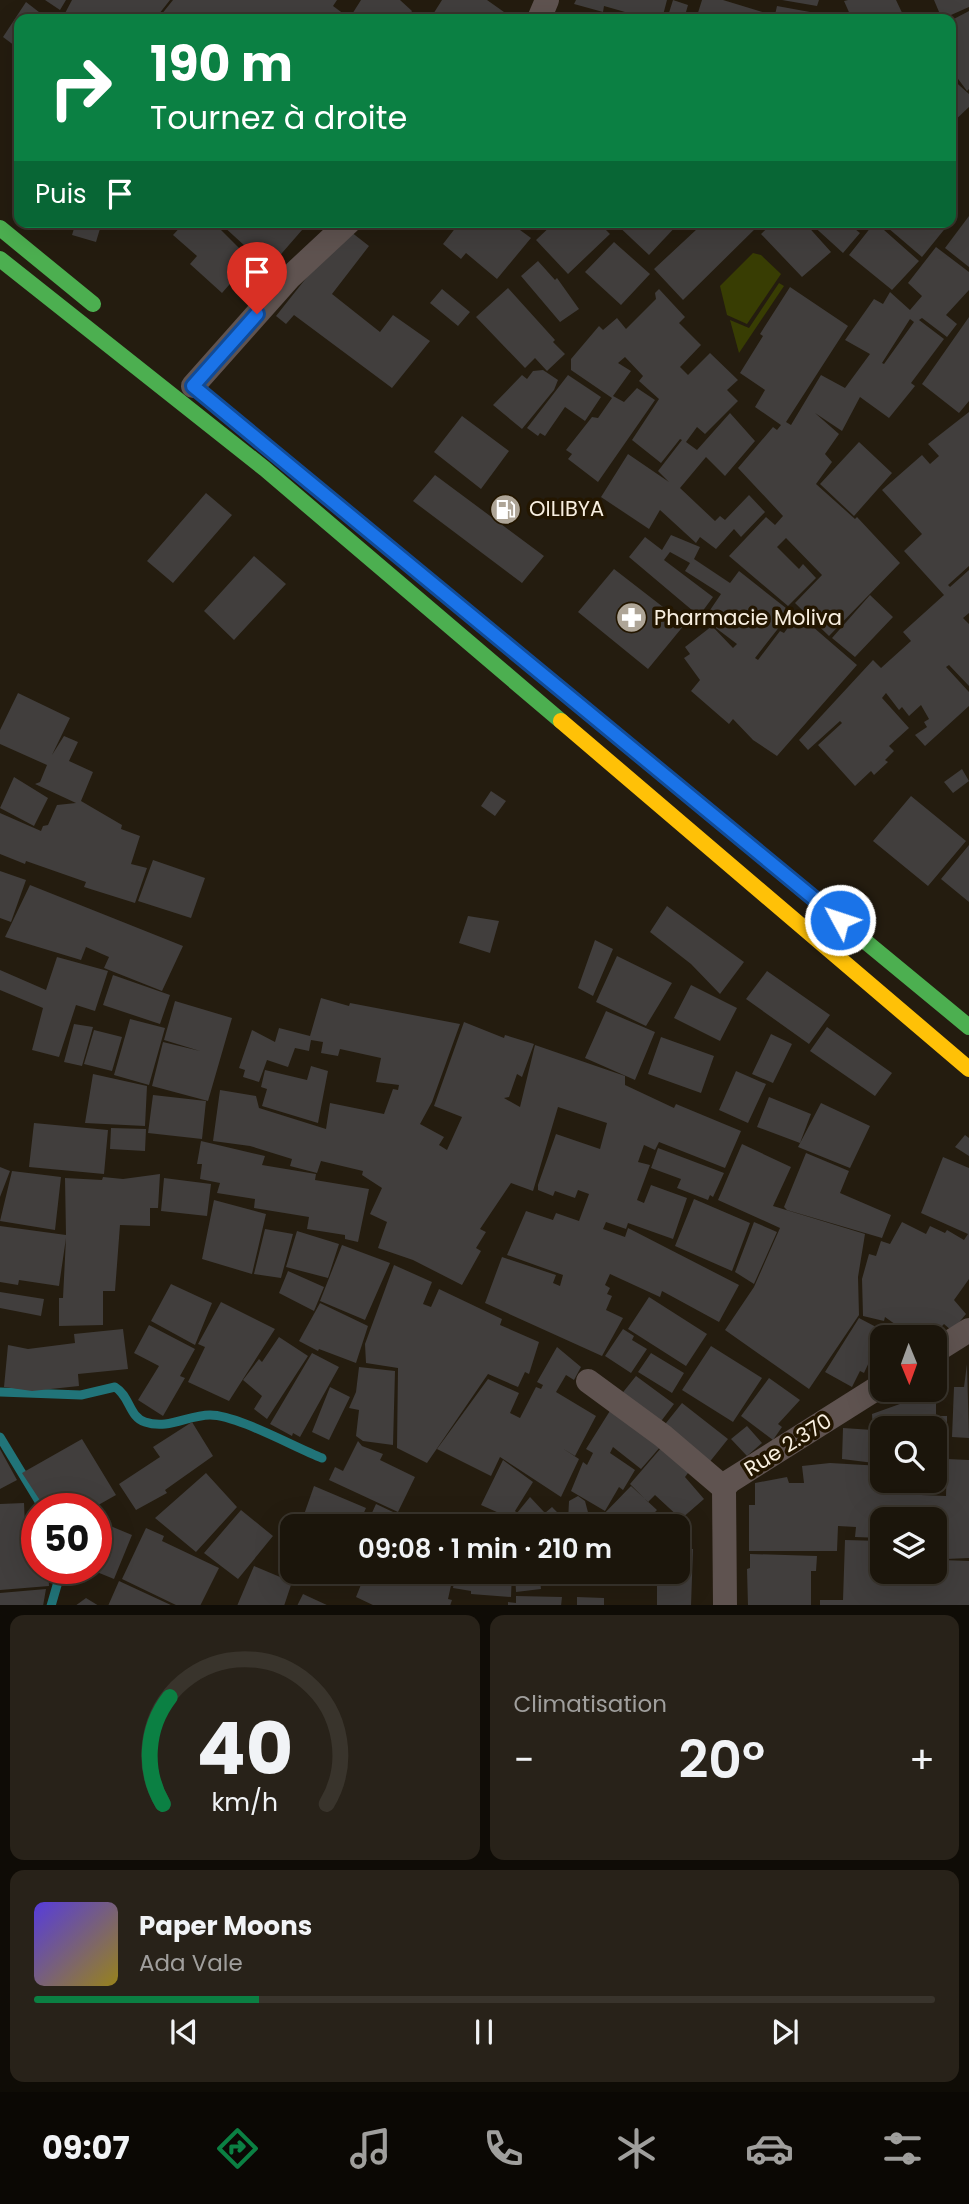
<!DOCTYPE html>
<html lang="fr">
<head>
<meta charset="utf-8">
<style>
  body { margin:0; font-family:Poppins,sans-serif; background:#282219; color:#f1f3f6; height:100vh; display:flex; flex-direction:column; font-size:26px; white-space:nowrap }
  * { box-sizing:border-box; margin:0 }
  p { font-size:23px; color:#a09f9d }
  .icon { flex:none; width:38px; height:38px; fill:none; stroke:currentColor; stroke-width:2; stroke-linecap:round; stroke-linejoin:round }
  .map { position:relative; height:1605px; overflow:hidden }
  .sheet { display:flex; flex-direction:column; gap:10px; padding:10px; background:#0f0c06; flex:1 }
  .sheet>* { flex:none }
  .hud { position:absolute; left:14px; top:14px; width:942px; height:214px; border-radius:14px; box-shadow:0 7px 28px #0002,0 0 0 2px #39342c; background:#0b8043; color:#fff; overflow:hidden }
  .needle { width:46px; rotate:179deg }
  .tools { position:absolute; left:870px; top:1325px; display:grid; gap:14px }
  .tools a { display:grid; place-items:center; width:77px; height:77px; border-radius:14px; background:#1b150b; box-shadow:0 7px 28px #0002,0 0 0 2px #39342c; font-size:35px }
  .speed { position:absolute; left:21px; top:1493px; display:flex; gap:14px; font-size:35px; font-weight:700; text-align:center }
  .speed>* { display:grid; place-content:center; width:91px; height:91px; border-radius:50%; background:#1b150b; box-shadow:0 7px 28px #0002,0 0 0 2px #39342c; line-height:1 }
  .speed .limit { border:10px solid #d22; background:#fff; color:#111 }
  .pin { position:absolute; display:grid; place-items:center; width:60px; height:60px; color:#fff; margin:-72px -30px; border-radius:50% 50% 50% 0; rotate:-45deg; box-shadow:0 0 7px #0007 }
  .pin .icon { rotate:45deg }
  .me { position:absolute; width:77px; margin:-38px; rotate:310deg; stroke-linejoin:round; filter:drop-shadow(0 0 5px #0008) }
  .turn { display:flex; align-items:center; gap:24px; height:147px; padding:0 21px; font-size:32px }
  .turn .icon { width:91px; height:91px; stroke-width:2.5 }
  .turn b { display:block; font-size:49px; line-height:60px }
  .then { display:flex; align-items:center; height:66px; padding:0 21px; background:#0003; gap:14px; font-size:26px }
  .big { font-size:52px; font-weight:600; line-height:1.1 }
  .sheet .card { flex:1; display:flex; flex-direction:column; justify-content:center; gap:10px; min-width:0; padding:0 24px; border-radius:14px; background:#282219 }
  .sheet .dial { align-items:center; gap:0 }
  .dial svg { height:182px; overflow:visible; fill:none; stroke:#39342c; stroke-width:7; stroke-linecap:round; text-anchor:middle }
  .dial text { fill:#f1f3f6; stroke:none }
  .song { display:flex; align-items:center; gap:21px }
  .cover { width:84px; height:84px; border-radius:10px; background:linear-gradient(135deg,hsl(250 70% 55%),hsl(50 70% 35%)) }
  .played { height:7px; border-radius:4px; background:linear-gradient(90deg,#0b8043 25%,#39342c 25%) }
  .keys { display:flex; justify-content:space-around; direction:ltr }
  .heat { display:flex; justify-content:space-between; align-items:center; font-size:38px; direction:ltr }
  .sheet .tiles { flex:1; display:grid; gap:10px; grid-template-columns:1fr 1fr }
  .card:last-child { grid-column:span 2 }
  .trip { position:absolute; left:280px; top:1514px; width:410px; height:70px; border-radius:14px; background:#1b150b; box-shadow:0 7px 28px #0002,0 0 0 2px #39342c; font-weight:600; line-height:70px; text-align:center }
  .menu { display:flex; height:112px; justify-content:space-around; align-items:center; background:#0b0804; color:#a09f9d }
  .menu .icon { width:49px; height:49px }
  .menu .selected { color:#0b8043 }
  .menu b { font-size:32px; color:#f1f3f6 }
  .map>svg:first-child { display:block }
  .green { fill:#383d03 }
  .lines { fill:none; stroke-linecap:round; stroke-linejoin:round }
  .stream { stroke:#217479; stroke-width:9 }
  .building { fill:#413e3d; fill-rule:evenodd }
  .street { stroke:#5f5350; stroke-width:24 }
  .fast { stroke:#4caf50; stroke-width:16 }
  .slow { stroke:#ffc107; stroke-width:16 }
  .route-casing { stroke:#114b97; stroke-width:18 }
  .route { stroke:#1a73e8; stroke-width:12 }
  .labels { text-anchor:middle; stroke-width:7; stroke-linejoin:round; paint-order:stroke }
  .poi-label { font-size:21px; fill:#f8efe0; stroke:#231600; text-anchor:start }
  .street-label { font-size:21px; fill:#f8efe0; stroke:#231600 }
</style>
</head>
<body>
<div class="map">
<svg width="969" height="1606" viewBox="0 0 969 1606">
  <rect width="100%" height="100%" fill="#241c0f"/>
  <!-- green -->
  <path class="green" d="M753,253L761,255L781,274L747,324L727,315L720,286Z
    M779,283L784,286L739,353L730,320L749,328Z"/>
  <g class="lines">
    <!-- stream -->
    <path class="stream" d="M0,1392L81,1395L115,1387C130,1396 129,1417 145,1422C168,1430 188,1415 210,1415C237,1415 294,1447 322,1458
      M0,1437L43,1508
      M51,1606L62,1568"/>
  </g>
  <!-- building -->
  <path class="building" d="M45,0H66L60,10Z
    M72,0H170L155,19H67L63,17Z
    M173,0H337L333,6L348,17L346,19H166L161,15Z
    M361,0H400L412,11L407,19H349Z
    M442,0H487L511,17L510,19H430Z
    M576,0H667L662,19H623L625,12L604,6L603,12L574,4Z
    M673,0L688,5L684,19H667Z
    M702,0H723L766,13L764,19H696Z
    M782,0H819L817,6Z
    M848,0H896L905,19H852L844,1Z
    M934,0H969V7L942,19Z
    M26,2L48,19H19V49L3,37Z
    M777,6L832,16L831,19H774Z
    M969,11V89L967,91L950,68V21Z
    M950,77L969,94V107L950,125Z
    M950,210L956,215L922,257L881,222H950Z
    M969,216V267L945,248Z
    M76,222H102L96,242L72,235Z
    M154,222H179L170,230Z
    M185,222H213L251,260L222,293L190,264L197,256L173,235Z
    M224,222H309L269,268L222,225Z
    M460,222L471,228L475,222H509L531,238L497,279L466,253L461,259L443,244Z
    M555,222H598L610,234L568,274L536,240Z
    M614,222H680L649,255Z
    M697,222H762L683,300L654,269L697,229L694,225Z
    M774,222H804L831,252L802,277L761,234Z
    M809,222H846L860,233L843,253Z
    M875,222L919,261L892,290L849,255Z
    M346,228L369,246L332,294L380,332L393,315L430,341L392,388L294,315L286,324L276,316Z
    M614,242L650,274L621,305L585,272Z
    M936,247L969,272V290L946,315L957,324L947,337L922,318L919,320L944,339L911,383L915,386L889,418L860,397L842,431L815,413L839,434L825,454L832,462L816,484L855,519L857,517L900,563L829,636L795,603L822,575L786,538L777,547L799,569L803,564L816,578L788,606L729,556L766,517L775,525L783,516L738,468L773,427L777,430L781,425L755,407L765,390L740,373L763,336L760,334L790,287L848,326L786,422L791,425L821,375L845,388L870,354L845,340L874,299L883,304L890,292L910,310L922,296L908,283ZM910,319L914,322L884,364L882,363Z
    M538,261L555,280L557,278L579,309L560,322L521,276Z
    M508,288L555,340L553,342L565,354L547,371L535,358L525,368L476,317Z
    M442,289L470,312L458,326L430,303Z
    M659,289L685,317L679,323L701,345L680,367L688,375L710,353L738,380L727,390L738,401L705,434L697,427L686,442L697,450L730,413L755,441L725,476L706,457L680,488L715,521L720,516L725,520L749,495L765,512L741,537L734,529L716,549L700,537L696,543L660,510L649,529L601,497L628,454L669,482L658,471L682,440L680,439L661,463L632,440L659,399L639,381L643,376L625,357L618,363L631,371L613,396L624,402L637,388L655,400L598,482L568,459L572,454L566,450L592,417L598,418L612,398L571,370V359L599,326L603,330L617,318L626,329L656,299L655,293Z
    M969,317V401L959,413L922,384Z
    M543,370L558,380L554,390L522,429L493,405L522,375L527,379L533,371Z
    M568,375L601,397L585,421L565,407L545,436L540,433L538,436L527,428Z
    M969,412V566L948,585L950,587L969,570V613L963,618L969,624V686L949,665L946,667L969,692V706L925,746L915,735L927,727L924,722L929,719L921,705L909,716L902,707L899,710L886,693L882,698L909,728L889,746L894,751L885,760L888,762L874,775L871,771L855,786L818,745L842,723L840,721L808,750L799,740L873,660L881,668L911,641L903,632L944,595L904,551L922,534L882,490L922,455L930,464L939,456L928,444Z
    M462,416L509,451L481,489L434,452Z
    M859,442L892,473L854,516L820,484Z
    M435,475L544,556L522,583L413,501Z
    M206,493L232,515L173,583L147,561Z
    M671,535L700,547L694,559L730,583L739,571L791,612L755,658L758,660L780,631L784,633L798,614L857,665L777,756L753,740L733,719L729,724L691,691L700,680L684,658L690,654L685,647L712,626L733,648L737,644L704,619L721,594L685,571L690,563L670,552L664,560L713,597L699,616L629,557L645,537L662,550Z
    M254,556L286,584L234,640L204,611Z
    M614,569L685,624L648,669L578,612Z
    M870,595L893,617L855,657L832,638Z
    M18,693L70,718L52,755L64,736L78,742L69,761L93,772L81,801L122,825L121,829L140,836L131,864L147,868L135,903L84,887L86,882L26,861L25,864L0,854V813L41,831L43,826L48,825L57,805L76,803L35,784L40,782L47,765L0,744V730Z
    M962,769L969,781L953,793L944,782Z
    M14,777L48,798L34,826L0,808Z
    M491,791L506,801L495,816L481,806Z
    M911,796L966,841L928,886L873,841Z
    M969,845V902L941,879Z
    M153,860L205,878L191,918L138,901Z
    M0,871L26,880L11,922L0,918Z
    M30,885L183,946L162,991L104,968L109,957L86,947L81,960L5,937Z
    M667,906L744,962L720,994L691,964L650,932Z
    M468,916L499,921L490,953L459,943Z
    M595,940L613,949L593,996L578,988Z
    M617,956L672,983L646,1026L596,1002Z
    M57,957L108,971L95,1011L76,1005L59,1057L32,1050L43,1008L0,990V970L46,990Z
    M767,971L830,1015L809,1044L746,999Z
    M113,975L170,995L160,1024L103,1005Z
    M691,985L737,1008L720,1041L674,1018Z
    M321,998L349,1006L350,1003L460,1024L432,1102L420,1124L444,1137L439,1145L447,1150L462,1117L434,1106L464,1022L504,1038L505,1035L534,1044L522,1077L517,1074L509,1097L504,1098L520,1107L535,1045L625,1076V1085L674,1108L676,1104L741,1131L725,1168L659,1142L655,1150L644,1145L638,1162L650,1165L637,1200L644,1203L651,1185L687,1198L673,1239L628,1223L626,1229L606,1222L603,1229L625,1237L628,1228L739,1285L719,1322L662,1291L660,1297L610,1274L605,1285L610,1288L607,1294L612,1296L606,1310L623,1318L602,1356L485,1303L502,1257L556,1275L553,1283L560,1286L563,1275L507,1255L526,1211L553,1220L556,1213L579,1221L589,1194L578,1190L575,1198L555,1191L553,1196L538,1190V1185L556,1134L600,1149L607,1123L558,1107L533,1191L511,1183L480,1229L486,1232L476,1248L481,1251L462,1285L413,1260L378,1248L387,1222L370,1214L382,1188L362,1175L363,1171L321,1161L317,1173L290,1166L292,1159L250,1146L213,1141L220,1090L256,1096L259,1108L326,1129L330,1103L384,1114L393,1089L398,1090L399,1085L376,1082L381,1058L340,1049L338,1056L321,1053L323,1042L311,1040L309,1051L295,1048L288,1067L267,1060L259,1082L243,1077L245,1070L239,1068L252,1030L275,1042L279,1028L310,1036Z
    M175,1001L232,1018L208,1101L152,1086L163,1042L200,1051L164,1040Z
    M606,1011L655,1032L635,1080L585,1058Z
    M130,1019L165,1028L149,1085L114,1075Z
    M74,1024L93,1027L82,1066L64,1062Z
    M827,1027L892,1073L875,1096L810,1051Z
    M94,1030L122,1037L112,1071L84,1064Z
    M771,1034L792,1044L773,1083L752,1074Z
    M661,1037L714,1056L701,1093L648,1074Z
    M311,1066L328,1071L318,1123L262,1106L267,1089L261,1087L265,1070L307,1080Z
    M736,1071L766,1084L748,1123L719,1110Z
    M93,1074L147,1086L145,1126L85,1123Z
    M153,1095L206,1101L202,1139L148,1133Z
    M769,1097L811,1114L800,1143L757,1127Z
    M821,1103L870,1126L850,1168L798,1147Z
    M34,1123L108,1130L104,1174L29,1167Z
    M111,1128L146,1129L145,1151L110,1149Z
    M965,1135L969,1138V1156L955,1147Z
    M201,1141L265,1156L262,1165L316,1174L315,1180L369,1189L358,1242L345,1239V1235L307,1229L309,1217L254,1208L255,1199L217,1193L220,1183L200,1179L202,1164H197Z
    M742,1144L791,1167L773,1206L865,1234L858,1277L859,1315L809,1389L725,1330L754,1287L780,1228L718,1200Z
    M658,1148L724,1173L713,1197L710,1195L708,1200L677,1188L681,1179L651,1168Z
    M806,1153L849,1171L840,1193L891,1215L882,1238L787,1210L784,1207Z
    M943,1157L969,1168V1279L954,1300L966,1314L952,1331L944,1324L932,1337H913L885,1317L884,1321L863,1316L862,1279L869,1254L876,1256L881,1241L890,1244L902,1222L926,1234L930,1226L945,1233L947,1230L964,1240L968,1234L921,1213Z
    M0,1167L10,1171L0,1197Z
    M12,1171L61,1177L55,1230L0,1221Z
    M160,1174L158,1208H150V1226L120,1225L115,1291H103V1325L59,1326V1298H63L66,1238L59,1286L19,1280L18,1285L0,1282V1226L66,1235L65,1178L102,1180L103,1177L123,1179Z
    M164,1178L211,1184L207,1216L161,1211Z
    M694,1199L750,1223L732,1271L675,1246Z
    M214,1200L266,1214L252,1274L202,1259Z
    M754,1222L777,1232L754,1284L735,1272Z
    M265,1229L293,1234L281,1278L254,1274Z
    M297,1231L339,1244L328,1278L286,1267Z
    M342,1245L390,1263L365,1320L320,1301Z
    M394,1265L432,1282L423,1304L431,1307L439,1289L502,1319L500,1325L539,1342L529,1374L525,1372L518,1387L488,1374L427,1463L397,1448L398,1368L366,1363L365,1344Z
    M288,1271L324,1287L314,1311L279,1293Z
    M171,1284L212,1303L195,1345L151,1321Z
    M0,1292L44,1299L41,1316L0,1308Z
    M649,1297L707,1334L686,1366L628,1329Z
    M221,1302L275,1329L229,1401L188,1382L205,1347L198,1344Z
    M320,1303L368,1326L356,1363L319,1349L318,1351L299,1341Z
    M859,1318L895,1337H882V1351L876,1347L864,1373L860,1371L852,1387L825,1372Z
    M149,1325L195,1349L180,1376L185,1378L163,1416L138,1400L159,1366L134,1353Z
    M123,1329L128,1369L78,1374L79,1386L32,1391L4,1387L8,1345L28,1349L75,1343L74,1334Z
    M623,1329L634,1336L632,1340L647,1349L631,1373L605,1356Z
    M279,1337L308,1356L267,1419L254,1409L262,1396L243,1380L259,1359L262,1362Z
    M711,1346L762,1378L733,1422L682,1390Z
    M557,1347L581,1367L574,1380L566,1375L556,1392L596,1416L575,1456L562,1448L579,1459L561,1497L500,1457L491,1476L437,1449L488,1379L519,1393L510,1413L520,1418L536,1387L541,1389L543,1385L537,1382Z
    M312,1353L339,1367L300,1437L293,1433L292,1436L270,1424Z
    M651,1353L684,1373L672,1393L638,1372Z
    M967,1364L969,1438L952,1437L954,1387H964Z
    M359,1367L395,1371L393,1445L363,1441L356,1436L359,1410L349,1408L356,1392Z
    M636,1376L674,1404L659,1424L620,1396Z
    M769,1378L800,1400L778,1424L782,1427L773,1440L741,1416Z
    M330,1387L350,1397L329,1440L312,1432Z
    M936,1391V1416H947V1450L943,1449V1466H934V1428H882V1464L842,1459L843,1428L873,1430L872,1414Z
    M682,1403L728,1439L708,1464L662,1428Z
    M613,1406L661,1446L641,1469L613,1447L610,1453L635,1470L623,1490L619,1487L605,1511L571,1491L583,1462L587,1465L593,1453L586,1449Z
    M192,1422L213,1456L165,1490L167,1493L136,1510L119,1484L160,1457L153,1447Z
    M747,1426L762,1443L747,1456L731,1439Z
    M82,1439L116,1495L93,1508H45L22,1473Z
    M358,1441L362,1446L383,1454L380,1460L415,1477L398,1512L329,1480L335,1467L343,1471Z
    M661,1448L691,1469L685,1477L704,1499L681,1519L655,1495L648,1502L630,1484Z
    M0,1449L17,1480L0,1489Z
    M947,1459L969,1460V1558L946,1559V1546H934V1519H882V1538L855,1537L856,1527L838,1526L837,1551H749V1505H755V1483L787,1477L789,1483H804L802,1466L830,1463L882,1466V1480H898L896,1494L946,1496Z
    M503,1460L533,1482L515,1511L517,1513L530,1497L545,1513L552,1507L561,1516L550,1526H500L508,1517L481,1505Z
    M206,1473L237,1507L196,1552L155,1518Z
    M314,1486L366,1508L358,1526H300Z
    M631,1486L657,1510L642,1526H604L598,1520Z
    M578,1496L585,1501L589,1516L592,1515L598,1526H560L568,1522L569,1501Z
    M24,1503L26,1549L37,1547V1568H48L49,1586L0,1590V1504Z
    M376,1504L423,1526H366Z
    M241,1510L273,1536L238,1579L204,1553Z
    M37,1516V1542H36L28,1519Z
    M96,1520L132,1535L114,1579L87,1568H96Z
    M146,1528L164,1536L162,1541L219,1568L200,1606H178L122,1579Z
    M845,1540L882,1541V1572H934V1556H942V1560L969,1561V1606H820V1600H843Z
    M677,1548L693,1549L691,1606H657V1584H624V1572H677Z
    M750,1554L817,1556L816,1571H811V1605L748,1606L747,1569L750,1568Z
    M254,1566L292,1582L284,1606H237Z
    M366,1572H454L448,1599L452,1600L450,1606H375L356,1597Z
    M456,1572H512L511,1597L471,1594V1591L453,1588Z
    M515,1572H539L541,1589L516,1592Z
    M119,1581L173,1606H108Z
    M46,1589L43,1606H0V1593Z
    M303,1594L329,1606H297Z
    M516,1596L562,1597L561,1606H508V1602L516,1603Z
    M577,1597L604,1598V1606H577Z
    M86,1598L99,1606H75Z"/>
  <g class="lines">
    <!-- street -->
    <path class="street" d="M539,19L547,0
      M193,386L289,278L349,222
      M934,1352L969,1330
      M588,1381L663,1436L724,1488
      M725,1606L724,1488L730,1481L882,1385"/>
    <!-- fast -->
    <path class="fast" d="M0,228L93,304
      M0,259L265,469L561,721
      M504,643L969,1027"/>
    <!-- slow -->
    <path class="slow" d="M561,721L969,1069"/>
  </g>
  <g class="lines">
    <defs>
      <path id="route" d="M257,314L193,386L840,920"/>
    </defs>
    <!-- route casing -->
    <use href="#route" class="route-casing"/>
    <!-- route -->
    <use href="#route" class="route"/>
  </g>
  <!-- icons -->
  <defs>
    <symbol id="fuel-disc" viewBox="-11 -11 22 22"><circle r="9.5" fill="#aea597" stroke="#231600"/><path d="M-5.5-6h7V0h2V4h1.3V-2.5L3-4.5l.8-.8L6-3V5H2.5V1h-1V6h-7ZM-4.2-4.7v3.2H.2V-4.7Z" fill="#fff"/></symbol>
    <symbol id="pharmacy-disc" viewBox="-11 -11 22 22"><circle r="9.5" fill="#aea597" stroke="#231600"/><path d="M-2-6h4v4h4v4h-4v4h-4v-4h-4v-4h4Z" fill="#fff"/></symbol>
  </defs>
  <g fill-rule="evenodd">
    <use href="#fuel-disc" x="488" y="492" width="35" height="35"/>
    <use href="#pharmacy-disc" x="614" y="600" width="35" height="35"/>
  </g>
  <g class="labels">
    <!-- poi labels -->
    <g class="poi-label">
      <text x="529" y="516">OILIBYA</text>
      <text x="654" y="625">Pharmacie Moliva</text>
    </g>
    <!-- street labels -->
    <g class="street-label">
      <text transform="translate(788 1445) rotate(-32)" y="7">Rue 2.370</text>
    </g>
  </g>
</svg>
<div class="tools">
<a><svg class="needle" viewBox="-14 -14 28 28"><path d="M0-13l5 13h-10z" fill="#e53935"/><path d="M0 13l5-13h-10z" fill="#a09f9d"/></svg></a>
<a><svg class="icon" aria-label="search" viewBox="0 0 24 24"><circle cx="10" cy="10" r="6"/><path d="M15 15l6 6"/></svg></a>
<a><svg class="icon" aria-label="layers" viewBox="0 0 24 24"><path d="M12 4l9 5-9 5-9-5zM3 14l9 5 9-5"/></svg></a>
</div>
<div class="speed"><div class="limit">50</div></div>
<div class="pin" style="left:257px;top:314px;background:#d93025"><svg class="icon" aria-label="arrive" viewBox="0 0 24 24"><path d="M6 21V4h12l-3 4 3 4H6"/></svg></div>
<svg class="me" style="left:840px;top:920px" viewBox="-20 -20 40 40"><circle r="17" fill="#1a73e8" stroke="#fff" stroke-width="3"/><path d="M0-11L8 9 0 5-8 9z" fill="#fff"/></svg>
<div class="trip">09:08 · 1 min · 210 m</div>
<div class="hud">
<div class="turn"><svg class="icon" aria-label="right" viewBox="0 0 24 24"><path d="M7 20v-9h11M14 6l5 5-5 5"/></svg><div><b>190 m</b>Tournez à droite</div></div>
<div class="then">Puis<svg class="icon" aria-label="arrive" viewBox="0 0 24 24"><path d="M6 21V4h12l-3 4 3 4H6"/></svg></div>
</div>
</div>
<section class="sheet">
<div class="tiles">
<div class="card dial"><svg viewBox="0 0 100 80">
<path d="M14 69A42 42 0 1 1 86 69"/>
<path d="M14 69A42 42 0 0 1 17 22" stroke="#0b8043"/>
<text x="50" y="56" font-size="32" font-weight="700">40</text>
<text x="50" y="72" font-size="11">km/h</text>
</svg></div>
<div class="card"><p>Climatisation</p>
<div class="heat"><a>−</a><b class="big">20°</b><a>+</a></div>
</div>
<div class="card">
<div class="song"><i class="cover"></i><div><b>Paper Moons</b><p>Ada Vale</p></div></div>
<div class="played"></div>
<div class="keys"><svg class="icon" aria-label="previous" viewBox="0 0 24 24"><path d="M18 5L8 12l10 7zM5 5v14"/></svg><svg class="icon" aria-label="pause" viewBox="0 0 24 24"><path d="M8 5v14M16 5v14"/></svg><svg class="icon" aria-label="next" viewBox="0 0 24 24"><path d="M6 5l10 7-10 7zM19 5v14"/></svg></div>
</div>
</div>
</section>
<nav class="menu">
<b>09:07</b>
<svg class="icon selected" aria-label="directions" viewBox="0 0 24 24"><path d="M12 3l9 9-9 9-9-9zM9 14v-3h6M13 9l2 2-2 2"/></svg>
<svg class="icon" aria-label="music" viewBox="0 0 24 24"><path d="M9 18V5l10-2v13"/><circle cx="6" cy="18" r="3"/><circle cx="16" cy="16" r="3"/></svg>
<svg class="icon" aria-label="phone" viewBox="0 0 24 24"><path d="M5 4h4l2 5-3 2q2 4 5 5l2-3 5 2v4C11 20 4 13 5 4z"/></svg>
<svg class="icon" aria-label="climate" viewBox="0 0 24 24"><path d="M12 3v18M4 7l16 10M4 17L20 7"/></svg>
<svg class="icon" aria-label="car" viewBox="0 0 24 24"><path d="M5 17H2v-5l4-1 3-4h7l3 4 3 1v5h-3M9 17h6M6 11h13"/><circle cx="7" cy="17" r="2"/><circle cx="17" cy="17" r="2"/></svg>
<svg class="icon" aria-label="filters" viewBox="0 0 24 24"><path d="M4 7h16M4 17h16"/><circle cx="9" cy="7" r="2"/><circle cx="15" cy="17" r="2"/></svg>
</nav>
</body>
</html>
